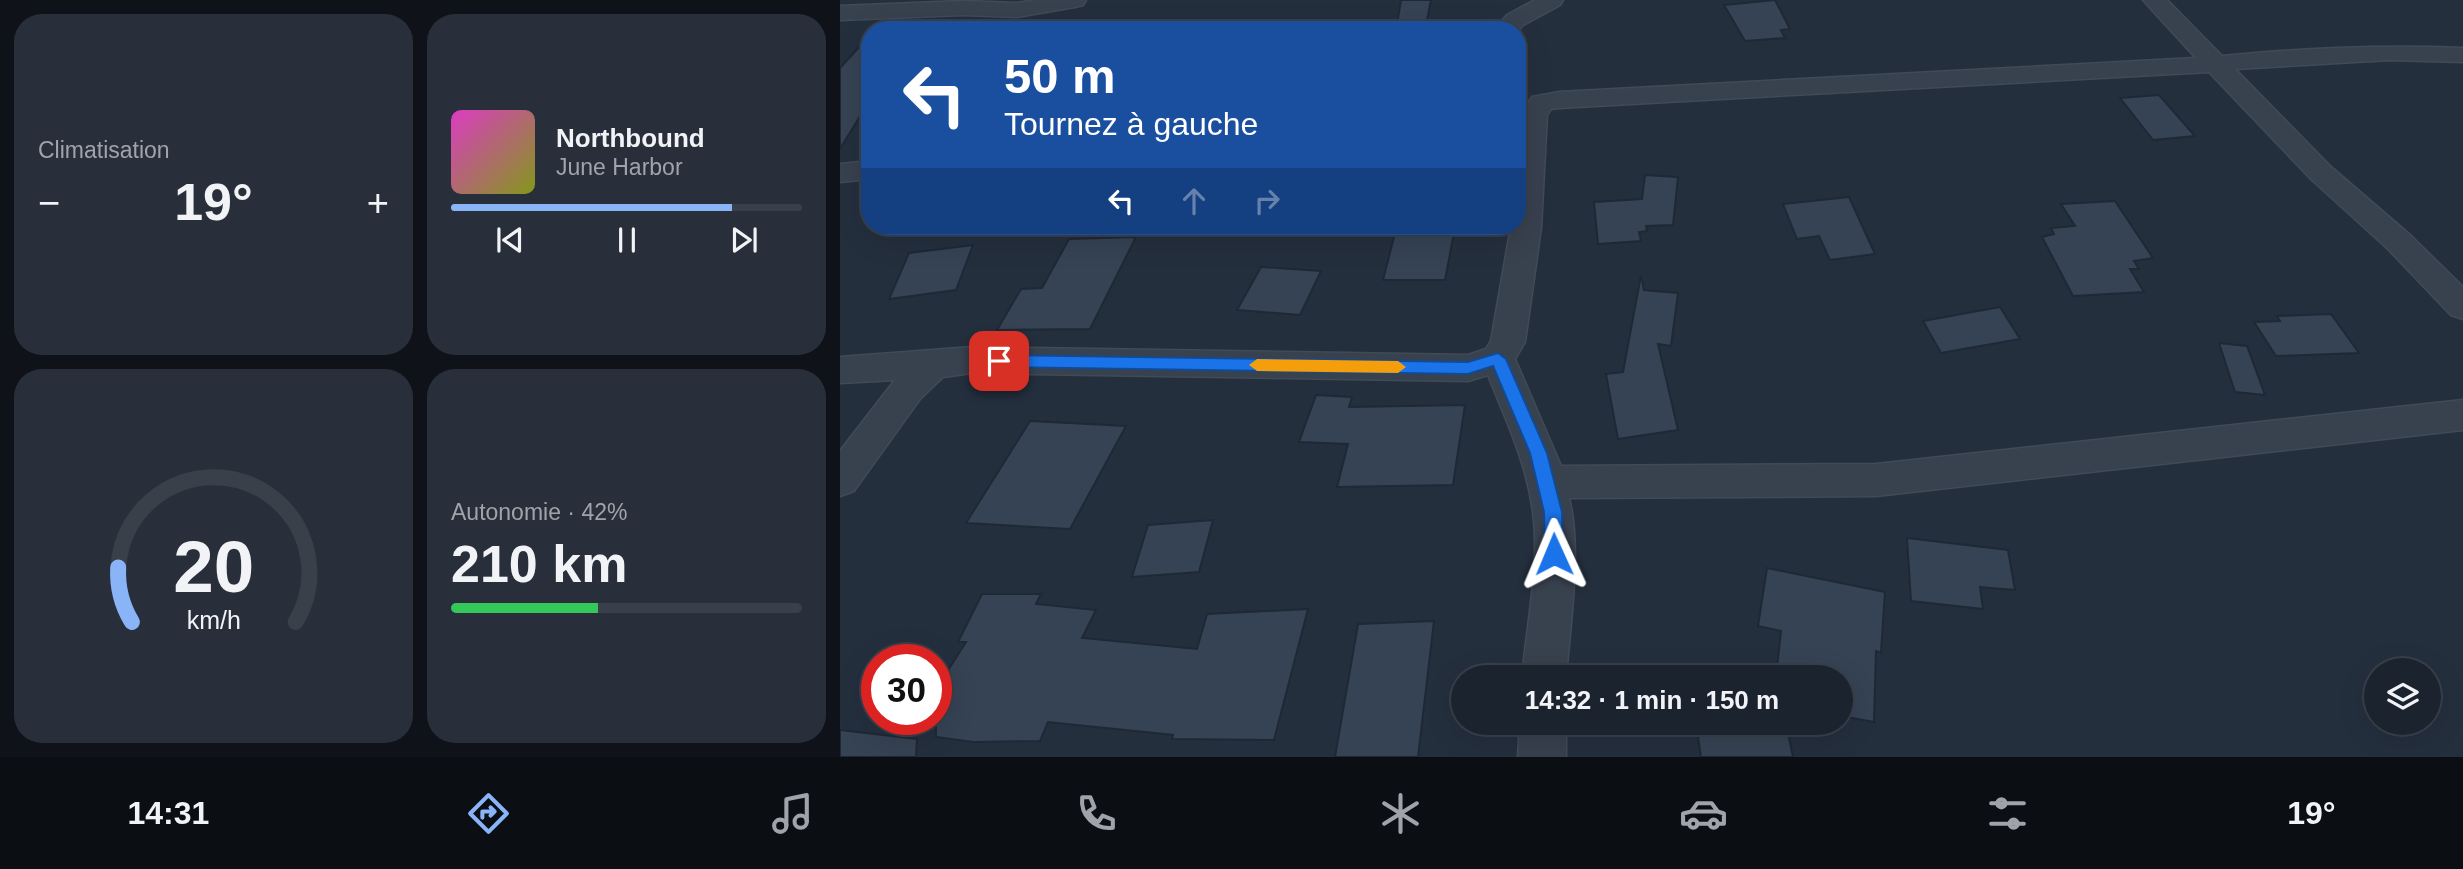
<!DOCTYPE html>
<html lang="fr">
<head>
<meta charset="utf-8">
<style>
  body { margin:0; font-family:Arial,sans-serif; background:#282f3a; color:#f1f3f6; height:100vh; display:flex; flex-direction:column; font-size:26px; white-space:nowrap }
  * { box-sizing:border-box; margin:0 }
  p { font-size:23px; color:#a0a4aa }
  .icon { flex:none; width:38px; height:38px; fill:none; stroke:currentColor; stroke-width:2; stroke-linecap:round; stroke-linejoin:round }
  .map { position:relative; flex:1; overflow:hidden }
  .side { display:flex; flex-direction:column; gap:14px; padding:14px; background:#0f1319; width:840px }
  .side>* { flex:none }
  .top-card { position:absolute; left:21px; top:21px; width:665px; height:214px; border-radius:28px; box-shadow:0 7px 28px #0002,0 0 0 2px #39404a; background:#1a4fa0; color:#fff; overflow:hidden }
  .tools { position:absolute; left:1524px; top:658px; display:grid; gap:14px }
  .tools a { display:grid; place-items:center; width:77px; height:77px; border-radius:50%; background:#1b232e; box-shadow:0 7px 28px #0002,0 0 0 2px #39404a; font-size:35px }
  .speed { position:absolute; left:21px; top:644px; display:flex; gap:14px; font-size:35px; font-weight:700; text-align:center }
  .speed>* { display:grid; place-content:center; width:91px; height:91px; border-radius:50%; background:#1b232e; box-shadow:0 7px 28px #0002,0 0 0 2px #39404a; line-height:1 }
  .speed .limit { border:10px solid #d22; background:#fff; color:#111 }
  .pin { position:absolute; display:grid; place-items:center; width:60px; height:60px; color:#fff; margin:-30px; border-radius:14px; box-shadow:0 4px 10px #0006 }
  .me { position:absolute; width:77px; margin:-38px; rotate:359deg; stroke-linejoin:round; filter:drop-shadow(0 0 5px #0008) }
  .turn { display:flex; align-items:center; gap:24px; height:147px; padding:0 28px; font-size:32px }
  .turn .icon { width:91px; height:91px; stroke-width:2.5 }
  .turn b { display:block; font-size:49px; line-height:60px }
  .lanes { display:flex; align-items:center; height:66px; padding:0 28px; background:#0003; justify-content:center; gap:35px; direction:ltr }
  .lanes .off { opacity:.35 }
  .big { font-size:52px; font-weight:800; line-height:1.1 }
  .side .tile { flex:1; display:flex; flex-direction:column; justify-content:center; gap:10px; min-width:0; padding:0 24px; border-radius:28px; background:#282f3a }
  .side .dial { align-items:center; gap:0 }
  .dial svg { height:182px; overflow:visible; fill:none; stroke:#39404a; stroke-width:7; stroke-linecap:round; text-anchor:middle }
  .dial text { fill:#f1f3f6; stroke:none }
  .song { display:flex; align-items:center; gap:21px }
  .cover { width:84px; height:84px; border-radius:10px; background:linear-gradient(135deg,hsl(310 70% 55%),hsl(70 70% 35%)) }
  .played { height:7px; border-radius:4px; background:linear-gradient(90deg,#8ab4f8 80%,#39404a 80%) }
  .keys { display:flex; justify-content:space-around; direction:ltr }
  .heat { display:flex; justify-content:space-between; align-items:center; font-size:38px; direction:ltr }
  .charge { height:10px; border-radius:5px; background:linear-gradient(90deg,#34c759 42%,#39404a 0) }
  .side .tiles { flex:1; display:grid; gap:14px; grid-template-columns:repeat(2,1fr) }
  .trip { position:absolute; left:611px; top:665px; width:402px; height:70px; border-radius:35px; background:#1b232e; box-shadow:0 7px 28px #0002,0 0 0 2px #39404a; font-weight:800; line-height:70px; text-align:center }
  .tab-bar { display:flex; height:112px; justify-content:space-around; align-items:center; background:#0b0e12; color:#a0a4aa }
  .tab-bar .icon { width:49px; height:49px }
  .tab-bar .current { color:#8ab4f8 }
  .tab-bar b { font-size:32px; color:#f1f3f6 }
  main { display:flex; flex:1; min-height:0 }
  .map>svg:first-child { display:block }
  .building { fill:#364354; stroke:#1f2835; stroke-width:2 }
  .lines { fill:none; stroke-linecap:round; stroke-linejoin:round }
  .minor-casing { stroke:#414a57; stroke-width:3 }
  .minor { fill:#38414e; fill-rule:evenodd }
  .route { fill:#1a73e8; stroke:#114b97; stroke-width:2 }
  .slow { fill:#f59e0b }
</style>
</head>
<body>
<main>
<section class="side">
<div class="tiles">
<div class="tile"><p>Climatisation</p>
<div class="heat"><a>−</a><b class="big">19°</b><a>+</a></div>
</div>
<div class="tile">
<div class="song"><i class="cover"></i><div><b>Northbound</b><p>June Harbor</p></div></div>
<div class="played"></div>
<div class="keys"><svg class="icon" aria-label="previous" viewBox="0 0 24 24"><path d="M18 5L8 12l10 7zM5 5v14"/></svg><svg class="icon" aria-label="pause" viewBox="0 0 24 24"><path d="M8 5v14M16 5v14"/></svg><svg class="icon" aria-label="next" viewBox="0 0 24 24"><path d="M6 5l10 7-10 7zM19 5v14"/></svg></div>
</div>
<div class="tile dial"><svg viewBox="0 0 100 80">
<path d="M14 69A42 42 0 1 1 86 69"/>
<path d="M14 69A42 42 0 0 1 8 45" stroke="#8ab4f8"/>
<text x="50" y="56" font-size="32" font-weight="700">20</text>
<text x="50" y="72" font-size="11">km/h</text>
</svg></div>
<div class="tile"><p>Autonomie · 42%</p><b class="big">210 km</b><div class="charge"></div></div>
</div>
</section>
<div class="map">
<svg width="1623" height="757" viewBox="0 0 1623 757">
  <rect width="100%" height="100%" fill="#242f3e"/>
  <!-- building -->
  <path class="building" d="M561,0H591L585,30H556Z
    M935,0L950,29L941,30L945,38L905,41L884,5Z
    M30,35V100L0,149V68Z
    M1319,95L1355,136L1313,140L1280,98Z
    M805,175L838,177L833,225L806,226L807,231L799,232L801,241L758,244L754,202L802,199Z
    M1009,197L1035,254L990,260L979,236L957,239L943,204Z
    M1275,201L1313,258L1294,261L1299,269H1290L1304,292L1233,296L1202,237L1214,234L1211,228L1235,226L1221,204Z
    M555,233H614L605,280H543Z
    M296,237L250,329L157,330L181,289L202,288L229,239Z
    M133,245L116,290L49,299L69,253Z
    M421,267L481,271L460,315L397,310Z
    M801,275L804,290L838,293L831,346L818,344L838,430L778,439L766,374L783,372Z
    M1160,307L1180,339L1101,353L1083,321Z
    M1491,314L1519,353L1436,356L1414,322L1440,321L1437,316Z
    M1379,343L1407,346L1425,395L1395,392Z
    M476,395L512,397L509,407L625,405L613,485L497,487L508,444L459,442Z
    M190,421L286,426L230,529L126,523Z
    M373,520L359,572L292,577L308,525Z
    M1067,538L1168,550L1175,590L1140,587L1143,609L1071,601Z
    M927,568L1045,592L1041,653L1036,651L1034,722L1001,716V677H936L941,631L918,626Z
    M142,594H201L196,604L256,610L242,638L357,649L367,614L468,609L434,740L332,739L333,735L208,722L200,741L133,742L96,737V689L126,642H118Z
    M594,621L578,757H495L518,624Z
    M907,723H946L953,757H861L857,730Z
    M0,730L77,739L76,757H0Z"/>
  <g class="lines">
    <defs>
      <path id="minor" d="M195,0H246L243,5L235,7L177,17L123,15L0,20V6L123,1L177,3Z
        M695,0H723L720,5L683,25L677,32L654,30L667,15Z
        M1303,0H1327L1382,56C1462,48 1542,45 1623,48V62L1550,60L1395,69L1491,167L1570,235L1623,287V319L1611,315L1548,249L1471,179L1369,72L719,108L711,109L707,115L701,228L685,342L675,359L721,466L1036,464L1623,400V430L1036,496L729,498C742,549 730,625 726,677H682C687,625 700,563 693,512C687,464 666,420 648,375L628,381L132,373L103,377L80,399L14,491L0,496V451L55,380L0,383V357L132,347L628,355L646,349L651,341L671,226H677C677,186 668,132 692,97L719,92L1356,58Z
        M30,161V179L0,182V164Z
        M680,723H726V757H678Z"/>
    </defs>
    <!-- minor casing -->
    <use href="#minor" class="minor-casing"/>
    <!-- minor -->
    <use href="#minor" class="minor"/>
  </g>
  <!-- route -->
  <path class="route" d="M658,353L666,359L707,453L722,512L723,554L721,560L714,563L707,560L705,554L704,512L690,453L653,366L628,374L159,367L151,361L159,355L628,362Z"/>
  <!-- slow -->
  <path class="slow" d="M417,359L558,361L566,367L558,373L417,371L409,365Z"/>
</svg>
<div class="tools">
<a><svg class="icon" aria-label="layers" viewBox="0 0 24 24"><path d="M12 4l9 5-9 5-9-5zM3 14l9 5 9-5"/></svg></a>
</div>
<div class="speed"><div class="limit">30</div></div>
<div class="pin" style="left:159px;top:361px;background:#d93025"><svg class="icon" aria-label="arrive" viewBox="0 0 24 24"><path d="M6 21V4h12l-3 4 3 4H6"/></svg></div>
<svg class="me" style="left:714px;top:554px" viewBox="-20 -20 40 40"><path d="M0-17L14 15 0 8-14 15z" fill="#1a73e8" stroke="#fff" stroke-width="4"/></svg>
<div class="trip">14:32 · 1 min · 150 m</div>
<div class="top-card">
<div class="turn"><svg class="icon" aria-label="left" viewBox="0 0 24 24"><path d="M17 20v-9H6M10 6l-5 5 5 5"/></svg><div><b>50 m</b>Tournez à gauche</div></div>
<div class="lanes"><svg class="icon" aria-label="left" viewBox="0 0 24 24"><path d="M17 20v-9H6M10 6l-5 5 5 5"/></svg><svg class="icon off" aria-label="ahead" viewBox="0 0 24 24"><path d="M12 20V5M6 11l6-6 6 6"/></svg><svg class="icon off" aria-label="right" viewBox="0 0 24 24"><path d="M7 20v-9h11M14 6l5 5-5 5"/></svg></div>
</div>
</div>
</main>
<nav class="tab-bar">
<b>14:31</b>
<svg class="icon current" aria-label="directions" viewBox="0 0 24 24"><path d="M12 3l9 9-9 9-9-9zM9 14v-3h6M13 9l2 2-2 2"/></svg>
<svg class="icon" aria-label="music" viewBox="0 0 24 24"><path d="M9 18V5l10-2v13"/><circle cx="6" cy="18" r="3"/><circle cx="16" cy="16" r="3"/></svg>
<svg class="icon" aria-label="phone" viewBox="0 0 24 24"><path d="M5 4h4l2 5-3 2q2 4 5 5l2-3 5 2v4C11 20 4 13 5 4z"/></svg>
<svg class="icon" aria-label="climate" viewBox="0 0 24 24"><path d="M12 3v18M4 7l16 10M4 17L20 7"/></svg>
<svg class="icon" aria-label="car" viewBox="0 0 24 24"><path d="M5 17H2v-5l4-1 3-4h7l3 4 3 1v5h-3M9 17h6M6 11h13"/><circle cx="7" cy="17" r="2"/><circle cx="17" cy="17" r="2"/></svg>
<svg class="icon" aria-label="filters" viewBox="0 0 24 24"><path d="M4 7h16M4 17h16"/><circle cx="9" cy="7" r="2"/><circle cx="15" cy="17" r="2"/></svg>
<b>19°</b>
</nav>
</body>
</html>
